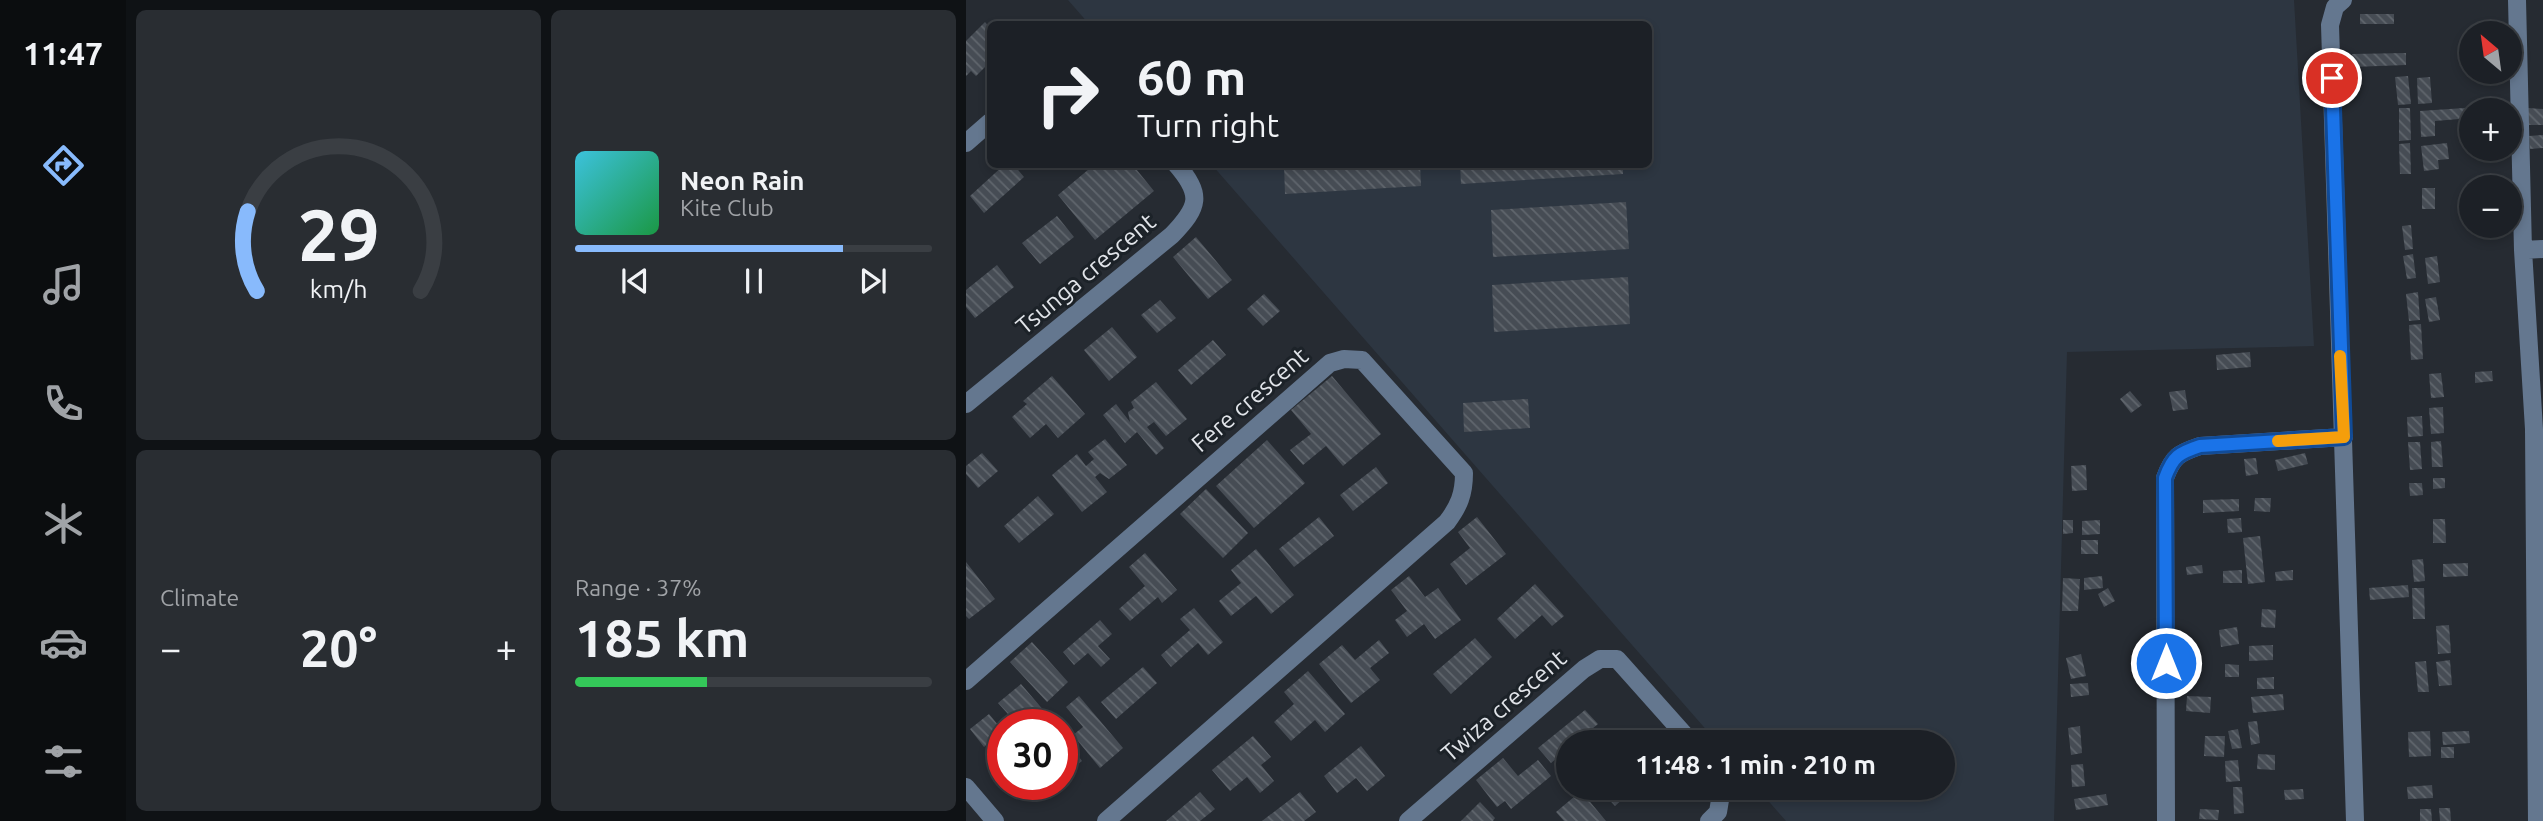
<!DOCTYPE html>
<html lang="en">
<head>
<meta charset="utf-8">
<style>
  body { margin:0; font-family:Ubuntu,sans-serif; background:#292d32; color:#f1f3f6; height:100vh; display:flex; flex-direction:column; font-size:26px; white-space:nowrap }
  * { box-sizing:border-box; margin:0 }
  p { font-size:23px; color:#a0a3a7 }
  .icon { flex:none; width:38px; height:38px; fill:none; stroke:currentColor; stroke-width:2; stroke-linecap:round; stroke-linejoin:round }
  .map { position:relative; flex:1; overflow:hidden }
  .drawer { display:flex; flex-direction:column; gap:10px; padding:10px; background:#0f1215; width:840px }
  .drawer>* { flex:none }
  .hud { position:absolute; left:21px; top:21px; width:665px; height:147px; border-radius:10px; box-shadow:0 4px 10px #0003,0 0 0 2px #3a3e43; background:#1c2026; color:#f1f3f6; overflow:hidden }
  .needle { width:46px; rotate:331deg }
  .controls { position:absolute; left:1493px; top:21px; display:grid; gap:14px }
  .controls a { display:grid; place-items:center; width:63px; height:63px; border-radius:50%; background:#1c2026; box-shadow:0 4px 10px #0003,0 0 0 2px #3a3e43; font-size:35px }
  .speed { position:absolute; left:21px; top:709px; display:flex; gap:14px; font-size:35px; font-weight:700; text-align:center }
  .speed>* { display:grid; place-content:center; width:91px; height:91px; border-radius:50%; background:#1c2026; box-shadow:0 4px 10px #0003,0 0 0 2px #3a3e43; line-height:1 }
  .speed .limit { border:10px solid #d22; background:#fff; color:#111 }
  .pin { position:absolute; display:grid; place-items:center; width:60px; height:60px; color:#fff; margin:-30px; border:4px solid #fff; border-radius:50%; box-shadow:0 2px 7px #0007 }
  .me { position:absolute; width:77px; margin:-38px; rotate:0deg; stroke-linejoin:round; filter:drop-shadow(0 0 5px #0008) }
  .turn { display:flex; align-items:center; gap:24px; height:147px; padding:0 35px; font-size:32px }
  .turn .icon { width:91px; height:91px; stroke-width:2.5 }
  .turn b { display:block; font-size:49px; line-height:60px }
  .big { font-size:52px; font-weight:700; line-height:1.1 }
  .drawer .tile { flex:1; display:flex; flex-direction:column; justify-content:center; gap:10px; min-width:0; padding:0 24px; border-radius:10px; background:#292d32 }
  .drawer .dial { align-items:center; gap:0 }
  .dial svg { height:182px; overflow:visible; fill:none; stroke:#3a3e43; stroke-width:7; stroke-linecap:round; text-anchor:middle }
  .dial text { fill:#f1f3f6; stroke:none }
  .song { display:flex; align-items:center; gap:21px }
  .cover { width:84px; height:84px; border-radius:10px; background:linear-gradient(135deg,hsl(190 70% 55%),hsl(140 70% 35%)) }
  .played { height:7px; border-radius:4px; background:linear-gradient(90deg,#88bafc 75%,#3a3e43 75%) }
  .keys { display:flex; justify-content:space-around; direction:ltr }
  .heat { display:flex; justify-content:space-between; align-items:center; font-size:38px; direction:ltr }
  .charge { height:10px; border-radius:5px; background:linear-gradient(90deg,#34c759 37%,#3a3e43 0) }
  .drawer .tiles { flex:1; display:grid; gap:10px; grid-template-columns:repeat(2,1fr) }
  .trip { position:absolute; left:590px; top:730px; width:399px; height:70px; border-radius:35px; background:#1c2026; box-shadow:0 4px 10px #0003,0 0 0 2px #3a3e43; font-weight:700; line-height:70px; text-align:center }
  main { display:flex; flex:1; min-height:0 }
  .tab-bar { display:flex; flex-direction:column; width:126px; justify-content:space-around; align-items:center; background:#0b0d0f; color:#a0a3a7 }
  .tab-bar .icon { width:49px; height:49px }
  .tab-bar .on { color:#88bafc }
  .tab-bar b { font-size:32px; color:#f1f3f6 }
  .map>svg:first-child { display:block }
  .built { fill:#2d3641 }
  .building { fill:url(#building-back-hatch) }
  .lines { fill:none; stroke-linecap:round; stroke-linejoin:round }
  .minor { stroke:#64778f; stroke-width:18 }
  .route-casing { stroke:#114b97; stroke-width:18 }
  .route { stroke:#1a73e8; stroke-width:12 }
  .slow { stroke:#f59e0b; stroke-width:12 }
  .labels { text-anchor:middle; stroke-width:6; stroke-linejoin:round; paint-order:stroke }
  .street-label { font-size:24px; fill:#e1e4e9; stroke:#1c2228 }
</style>
</head>
<body>
<main>
<nav class="tab-bar">
<b>11:47</b>
<svg class="icon on" aria-label="directions" viewBox="0 0 24 24"><path d="M12 3l9 9-9 9-9-9zM9 14v-3h6M13 9l2 2-2 2"/></svg>
<svg class="icon" aria-label="music" viewBox="0 0 24 24"><path d="M9 18V5l10-2v13"/><circle cx="6" cy="18" r="3"/><circle cx="16" cy="16" r="3"/></svg>
<svg class="icon" aria-label="phone" viewBox="0 0 24 24"><path d="M5 4h4l2 5-3 2q2 4 5 5l2-3 5 2v4C11 20 4 13 5 4z"/></svg>
<svg class="icon" aria-label="climate" viewBox="0 0 24 24"><path d="M12 3v18M4 7l16 10M4 17L20 7"/></svg>
<svg class="icon" aria-label="car" viewBox="0 0 24 24"><path d="M5 17H2v-5l4-1 3-4h7l3 4 3 1v5h-3M9 17h6M6 11h13"/><circle cx="7" cy="17" r="2"/><circle cx="17" cy="17" r="2"/></svg>
<svg class="icon" aria-label="filters" viewBox="0 0 24 24"><path d="M4 7h16M4 17h16"/><circle cx="9" cy="7" r="2"/><circle cx="15" cy="17" r="2"/></svg>
</nav>
<section class="drawer">
<div class="tiles">
<div class="tile dial"><svg viewBox="0 0 100 80">
<path d="M14 69A42 42 0 1 1 86 69"/>
<path d="M14 69A42 42 0 0 1 10 34" stroke="#88bafc"/>
<text x="50" y="56" font-size="32" font-weight="700">29</text>
<text x="50" y="72" font-size="11">km/h</text>
</svg></div>
<div class="tile">
<div class="song"><i class="cover"></i><div><b>Neon Rain</b><p>Kite Club</p></div></div>
<div class="played"></div>
<div class="keys"><svg class="icon" aria-label="previous" viewBox="0 0 24 24"><path d="M18 5L8 12l10 7zM5 5v14"/></svg><svg class="icon" aria-label="pause" viewBox="0 0 24 24"><path d="M8 5v14M16 5v14"/></svg><svg class="icon" aria-label="next" viewBox="0 0 24 24"><path d="M6 5l10 7-10 7zM19 5v14"/></svg></div>
</div>
<div class="tile"><p>Climate</p>
<div class="heat"><a>−</a><b class="big">20°</b><a>+</a></div>
</div>
<div class="tile"><p>Range · 37%</p><b class="big">185 km</b><div class="charge"></div></div>
</div>
</section>
<div class="map">
<svg width="1577" height="821" viewBox="0 0 1577 821">
  <defs>
    <pattern id="building-back-hatch" width="6" height="6" patternUnits="userSpaceOnUse" patternTransform="scale(1.75)"><rect width="6" height="6" fill="#464c54"/><path d="M-1 5l2 2M0 0l6 6M5-1l2 2" fill="none" stroke="#60666d"/></pattern>
  </defs>
  <rect width="100%" height="100%" fill="#262b32"/>
  <!-- built -->
  <path class="built" d="M102,0H1328L1348,346L1101,352L1088,821H820L791,788H976V742H751L246,165L682,164V24H123Z"/>
  <!-- building -->
  <path class="building" d="M1394,14H1428V24H1394Z
    M19,22L24,28V62L10,76L5,71L0,76V41Z
    M1440,53V65L1386,67V54Z
    M1442,76L1445,104L1432,105L1429,77Z
    M1464,77L1466,103L1452,104L1451,78Z
    M1513,107V110H1505V118L1469,121V136L1455,137L1454,111Z
    M1433,108H1444L1445,140L1433,141Z
    M1562,108L1577,109V125H1562Z
    M1577,135V148L1564,149L1563,136Z
    M1444,143L1445,174H1434L1433,144Z
    M1481,143L1483,159L1472,160L1473,169L1458,171L1455,146Z
    M39,164H47L58,177L18,213L4,196Z
    M129,164H166L188,191L129,240L92,195Z
    M318,164H454L455,186L319,194Z
    M494,164H657V174L495,184Z
    M1456,188H1469V209H1456Z
    M660,202L663,249L527,257L525,210Z
    M91,216L108,237L74,264L56,243Z
    M1445,225L1447,249L1439,250L1436,226Z
    M230,237L266,280L242,299L207,257Z
    M1447,254L1450,278L1441,279L1437,256Z
    M1471,256L1474,282L1462,284L1459,258Z
    M31,265L48,287L9,318L0,307V290Z
    M662,277L664,324L528,332L526,285Z
    M1452,292L1454,320L1443,321L1440,294Z
    M298,294L314,311L297,326L281,309Z
    M1470,297L1474,320L1463,322L1459,299Z
    M194,300L210,318L191,333L175,315Z
    M1455,324L1457,359L1445,360L1443,325Z
    M146,327L171,357L143,381L118,350Z
    M247,340L260,355L225,385L212,370Z
    M1284,352L1285,367L1251,370L1250,355Z
    M1526,371L1527,381L1509,383V372Z
    M1475,373L1478,397L1465,398L1463,374Z
    M86,376L119,414L92,438L80,424L64,438L46,417L61,404L57,401Z
    M366,376L415,434L377,466L360,446L337,465L324,450L345,434L325,410Z
    M190,382L221,419L200,436L188,422L181,427L198,448L190,455L171,432L159,443L137,415L150,404L164,422L162,412L168,408L165,402Z
    M1219,390L1222,409L1207,411L1203,392Z
    M1164,391L1176,405L1165,413L1154,399Z
    M562,399L564,428L498,432L497,403Z
    M1477,407L1478,433L1465,434L1463,408Z
    M1456,416L1457,436L1442,437L1441,417Z
    M139,439L161,465L143,479L134,473L129,477L141,492L116,512L86,475L111,454L120,466L128,459L122,452Z
    M301,440L339,483L288,528L250,486Z
    M1475,441L1477,467H1466L1465,442Z
    M1442,442H1454L1456,469L1444,470Z
    M16,453L32,471L12,488L0,474V466Z
    M1339,453L1342,464L1312,471L1309,460Z
    M1290,458L1292,474L1280,476L1278,459Z
    M1120,465L1121,490L1106,491L1105,466Z
    M410,467L422,483L387,511L374,495Z
    M1467,478H1479V488L1467,489Z
    M1443,483H1456L1457,495L1444,496Z
    M240,489L282,533L257,558L214,514Z
    M72,496L88,514L53,543L38,526Z
    M1289,498H1305L1304,512L1288,511Z
    M1273,499V511L1237,513V500Z
    M353,517L368,536L328,567L313,549Z
    M511,517L540,554L500,585L484,564L504,548L492,532Z
    M1275,518L1276,532L1262,533L1261,519Z
    M1467,519H1479L1480,543H1467Z
    M1097,520H1107V533L1097,534Z
    M1134,520V534L1116,535V521Z
    M1294,536L1299,582L1282,584L1277,538Z
    M1115,540H1132V554H1115Z
    M290,549L328,595L305,614L290,596L265,616L253,601L275,583L265,570Z
    M179,553L211,590L196,603L192,597L164,621L153,609L179,586L163,567Z
    M1457,559L1459,581L1448,582L1446,560Z
    M0,562L29,599L3,619L0,616Z
    M1502,563V576L1477,577V564Z
    M1236,565L1237,573L1221,575L1220,567Z
    M1276,570V583H1257V571Z
    M1327,570V580L1310,581L1309,572Z
    M443,576L459,597L472,588L495,620L469,639L458,624L441,637L429,620L441,611L425,590Z
    M1136,576L1137,588L1118,590V578Z
    M1097,578L1114,579L1112,611H1096Z
    M569,584L598,616L586,626L576,615L549,639L531,619Z
    M1442,585L1443,597L1404,600L1403,588Z
    M1142,588L1149,601L1138,607L1132,594Z
    M1446,588H1458L1459,619H1447Z
    M228,608L257,642L242,655L232,643L205,667L195,655L224,630L214,619Z
    M1296,609L1310,610L1309,628L1295,627Z
    M134,620L146,634L132,646L144,659L135,667L122,653L108,665L97,652Z
    M1483,625L1485,653L1472,654L1470,626Z
    M1271,627L1273,644L1255,647L1253,630Z
    M509,638L526,657L485,694L467,674Z
    M413,640L423,653L404,668L414,680L385,703L353,664L376,645L389,660Z
    M66,642L102,682L81,702L44,662Z
    M1307,645V660L1283,661V646Z
    M1115,654L1120,676L1105,679L1100,658Z
    M1484,660L1486,685L1473,686L1470,662Z
    M1460,661L1463,692H1452L1449,662Z
    M1259,664L1273,665V677H1259Z
    M177,667L191,683L150,719L135,702Z
    M342,671L379,714L359,732L349,720L325,741L308,722L328,704L318,692Z
    M1308,677V689H1291V678Z
    M1122,683L1123,695L1105,697L1104,684Z
    M55,684L79,712L65,724H51L32,703Z
    M1317,694L1318,710L1287,713L1285,697Z
    M113,696L157,748L134,768L107,735L117,727L100,707Z
    M1221,696L1245,697L1244,713L1220,711Z
    M619,710L632,724L610,742H602V749L585,763L572,748Z
    M23,714L37,731L18,747L4,729Z
    M1291,721L1294,743L1285,745L1282,722Z
    M1114,726L1116,753L1105,755L1102,728Z
    M1272,729L1276,748L1266,749L1262,731Z
    M1464,731L1465,756L1443,757L1442,732Z
    M1503,731L1504,743L1477,745L1476,732Z
    M287,736L305,757L295,765L308,781L294,793L281,777L264,791L246,770Z
    M1239,736H1259L1258,757L1238,756Z
    M100,740L116,761L96,776V743Z
    M395,746L419,776L401,791L390,778L371,793L358,776Z
    M1475,747H1488V758H1475Z
    M1292,754L1309,755V770L1291,769Z
    M537,758L552,776L572,760L585,776L545,809L539,801L531,807L510,780Z
    M1272,760L1274,781L1260,782L1259,761Z
    M1117,764L1119,786L1106,787L1105,765Z
    M51,784H75L60,796Z
    M1466,785L1467,798L1442,799L1441,787Z
    M1267,787H1276L1278,813L1268,814Z
    M641,788H669L649,806L636,792Z
    M1337,789L1338,799L1319,800L1318,790Z
    M615,791L640,821H598L590,812Z
    M234,792L249,809L234,821H200Z
    M334,792L350,812L338,821H296Z
    M1140,794L1142,805L1110,810L1108,799Z
    M514,802L529,818L527,821H495Z
    M1473,808H1484L1485,821H1474Z
    M1234,809L1253,810L1252,820L1233,819Z
    M1454,809H1465L1466,821H1454Z"/>
  <g class="lines">
    <!-- minor -->
    <path class="minor" d="M1377,0L1369,7L1364,25L1389,821
      M1551,0L1557,250L1568,429L1571,821
      M0,143L24,122
      M1557,250L1577,249
      M0,404L206,235C233,207 237,195 210,164
      M0,681L364,363L378,359L396,360L498,473C498,494 493,506 481,522L140,821
      M0,787L29,821
      M442,821L618,669L634,659H651L725,742
      M743,821L752,812L756,788
      M1200,821L1199,478C1207,456 1213,453 1234,446L1378,437"/>
  </g>
  <g class="lines">
    <defs>
      <path id="route" d="M1200,663L1199,478C1207,456 1213,453 1234,446L1378,437L1366,78"/>
    </defs>
    <!-- route casing -->
    <use href="#route" class="route-casing"/>
    <!-- route -->
    <use href="#route" class="route"/>
    <!-- slow -->
    <path class="slow" d="M1312,441L1378,437L1374,356"/>
  </g>
  <g class="labels">
    <!-- street labels -->
    <g class="street-label">
      <text transform="translate(120 274) rotate(-40)" y="8">Tsunga crescent</text>
      <text transform="translate(284 400) rotate(-41)" y="8">Fere crescent</text>
      <text transform="translate(538 706) rotate(-41)" y="8">Twiza crescent</text>
    </g>
  </g>
</svg>
<div class="controls">
<a><svg class="needle" viewBox="-14 -14 28 28"><path d="M0-13l5 13h-10z" fill="#e53935"/><path d="M0 13l5-13h-10z" fill="#a0a3a7"/></svg></a>
<a>+</a>
<a>−</a>
</div>
<div class="speed"><div class="limit">30</div></div>
<div class="pin" style="left:1366px;top:78px;background:#d93025"><svg class="icon" aria-label="arrive" viewBox="0 0 24 24"><path d="M6 21V4h12l-3 4 3 4H6"/></svg></div>
<svg class="me" style="left:1200px;top:663px" viewBox="-20 -20 40 40"><circle r="17" fill="#1a73e8" stroke="#fff" stroke-width="3"/><path d="M0-11L8 9 0 5-8 9z" fill="#fff"/></svg>
<div class="trip">11:48 · 1 min · 210 m</div>
<div class="hud">
<div class="turn"><svg class="icon" aria-label="right" viewBox="0 0 24 24"><path d="M7 20v-9h11M14 6l5 5-5 5"/></svg><div><b>60 m</b>Turn right</div></div>
</div>
</div>
</main>
</body>
</html>
